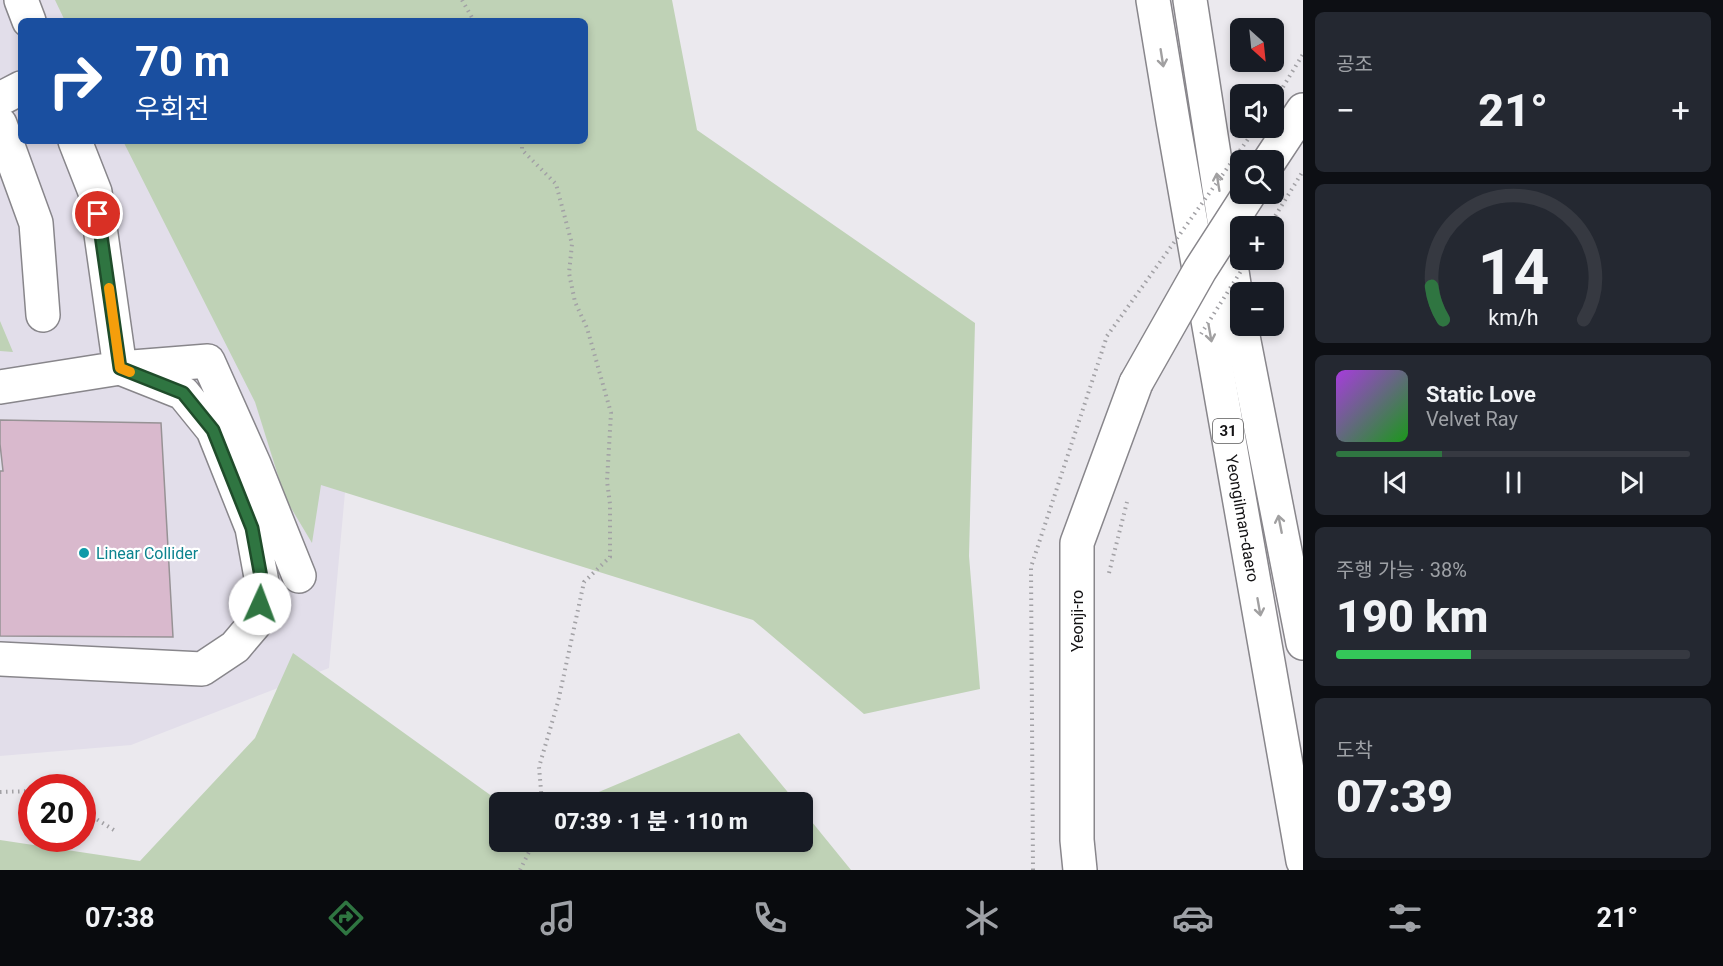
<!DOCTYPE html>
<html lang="ko">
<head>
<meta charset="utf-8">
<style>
  body { margin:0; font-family:Roboto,"Noto Sans KR",sans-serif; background:#242831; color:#f1f3f6; height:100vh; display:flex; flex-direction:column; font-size:22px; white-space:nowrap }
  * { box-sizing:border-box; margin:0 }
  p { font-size:20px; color:#9ea1a6 }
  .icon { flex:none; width:33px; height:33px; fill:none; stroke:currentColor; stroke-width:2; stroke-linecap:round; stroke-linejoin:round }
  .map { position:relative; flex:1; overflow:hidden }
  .drawer { display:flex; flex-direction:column; gap:12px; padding:12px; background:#0d0f14; width:420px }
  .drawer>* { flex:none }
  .top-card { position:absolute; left:18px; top:18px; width:570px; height:126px; border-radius:9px; box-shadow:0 3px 9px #0003; background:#1a4fa0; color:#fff; overflow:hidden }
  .needle { width:39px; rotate:153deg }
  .buttons { position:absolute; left:1230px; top:18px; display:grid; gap:12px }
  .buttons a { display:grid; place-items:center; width:54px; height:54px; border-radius:9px; background:#171b24; box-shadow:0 3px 9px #0003; font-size:30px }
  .speed { position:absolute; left:18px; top:774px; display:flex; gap:12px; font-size:30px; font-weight:700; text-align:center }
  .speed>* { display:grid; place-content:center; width:78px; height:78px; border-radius:50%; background:#171b24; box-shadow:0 3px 9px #0003; line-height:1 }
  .speed .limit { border:9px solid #d22; background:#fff; color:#111 }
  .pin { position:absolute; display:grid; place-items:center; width:51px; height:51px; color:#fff; margin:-26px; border:3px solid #fff; border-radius:50%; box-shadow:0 2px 6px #0007 }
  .me { position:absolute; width:66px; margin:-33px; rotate:2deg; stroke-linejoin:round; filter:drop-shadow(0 0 4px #0008) }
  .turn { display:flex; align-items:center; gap:21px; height:126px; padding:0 18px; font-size:27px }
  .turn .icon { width:78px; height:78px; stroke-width:2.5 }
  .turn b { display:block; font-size:42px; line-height:51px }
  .big { font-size:45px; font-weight:800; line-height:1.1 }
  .drawer .card { flex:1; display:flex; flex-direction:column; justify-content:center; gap:9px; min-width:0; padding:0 21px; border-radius:9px; background:#242831 }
  .drawer .dial { align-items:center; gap:0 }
  .dial svg { height:156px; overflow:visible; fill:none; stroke:#363941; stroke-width:7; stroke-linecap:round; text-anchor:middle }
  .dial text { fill:#f1f3f6; stroke:none }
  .song { display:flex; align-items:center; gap:18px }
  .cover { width:72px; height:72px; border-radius:9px; background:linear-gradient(135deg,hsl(280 70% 55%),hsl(120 70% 35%)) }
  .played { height:6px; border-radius:3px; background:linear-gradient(90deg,#2f7541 30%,#363941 30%) }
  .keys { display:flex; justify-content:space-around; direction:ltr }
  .heat { display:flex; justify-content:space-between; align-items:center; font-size:33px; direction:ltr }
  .charge { height:9px; border-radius:4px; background:linear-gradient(90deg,#34c759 38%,#363941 0) }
  .trip { position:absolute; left:489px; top:792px; width:324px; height:60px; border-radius:9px; background:#171b24; box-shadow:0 3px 9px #0003; font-weight:800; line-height:60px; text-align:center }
  .menu { display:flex; height:96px; justify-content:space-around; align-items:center; background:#090b0e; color:#9ea1a6 }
  .menu .icon { width:42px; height:42px }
  .menu .selected { color:#2f7541 }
  .menu b { font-size:27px; color:#f1f3f6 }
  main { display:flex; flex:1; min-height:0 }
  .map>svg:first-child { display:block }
  .built { fill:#e2deea }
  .green { fill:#bfd2b6 }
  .building { fill:#d9b9cd; stroke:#979295; stroke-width:1.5 }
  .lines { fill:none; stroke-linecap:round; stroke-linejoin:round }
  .minor-casing { stroke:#88868b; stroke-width:36 }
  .major-casing { stroke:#88868b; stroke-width:36 }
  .highway-casing { stroke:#88868b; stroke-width:36 }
  .path { stroke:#a2a1a5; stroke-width:4; stroke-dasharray:1.5 4.5; stroke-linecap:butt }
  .minor { stroke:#fff; stroke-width:33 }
  .major { stroke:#fff; stroke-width:33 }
  .highway { stroke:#fff; stroke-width:33 }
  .major-bridge-casing { stroke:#88868b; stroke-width:36; stroke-linecap:butt }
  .path-bridge { stroke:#a2a1a5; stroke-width:4; stroke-dasharray:1.5 4.5; stroke-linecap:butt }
  .major-bridge { stroke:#fff; stroke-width:33 }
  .oneway { stroke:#a1a0a1 }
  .route-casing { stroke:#1f4c2a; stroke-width:15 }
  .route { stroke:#2f7541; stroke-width:10 }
  .slow { stroke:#f59e0b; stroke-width:10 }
  .culture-dot { fill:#0f9aa8; stroke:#fff; stroke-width:2 }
  .labels { text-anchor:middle; stroke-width:4.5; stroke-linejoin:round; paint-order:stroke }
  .shield { fill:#fff; stroke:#5a595a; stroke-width:1.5 }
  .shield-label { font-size:15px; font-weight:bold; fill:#131214 }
  .street-label { font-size:16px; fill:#131214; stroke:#fff }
  .culture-label { font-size:16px; fill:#0d838f; stroke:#fff; text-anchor:start }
</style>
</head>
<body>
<main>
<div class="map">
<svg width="1303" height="870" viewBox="0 0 1303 870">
  <rect width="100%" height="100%" fill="#ebe9ee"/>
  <!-- built -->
  <path class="built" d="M0,0H389L387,21H21V141H377L329,668L131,745L0,756Z"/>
  <!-- green -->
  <path class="green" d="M55,0H672L697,130L975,323L969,556L980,689L864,714L753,620L321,485L312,543L285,498L255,402L123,141H585V21H65Z
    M0,321L13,352L0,351Z
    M293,653L500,802V842H802L803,811L851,870H0V840L140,861L255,738Z
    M739,733L796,802H575Z"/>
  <!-- building -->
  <path class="building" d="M0,420L161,423L173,637L0,636V471H3L0,444Z"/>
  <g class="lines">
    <defs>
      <path id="minor" d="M21,0L29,21
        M0,99L21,88
        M0,124L36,223L43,315
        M75,141L95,192L120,368L208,361L254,464L299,576
        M0,387L120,368L183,393L213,430L252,528L263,588L257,621L235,647L202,669L0,659"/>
      <path id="major" d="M1270,160L1303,110
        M1080,870L1077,840V543L1136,383"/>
      <g id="highway">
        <path id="s1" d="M1153,0L1173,121L1303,861"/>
        <path d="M1190,0L1240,323"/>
        <path d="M1241,326L1303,643"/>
      </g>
    </defs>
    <!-- minor casing -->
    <use href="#minor" class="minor-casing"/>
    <!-- major casing -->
    <use href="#major" class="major-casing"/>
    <!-- highway casing -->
    <use href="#highway" class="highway-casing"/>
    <!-- path -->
    <path class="path" d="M462,0L474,21
      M1283,87L1303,54
      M522,141V150L556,184L572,244L569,273L575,302L587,328L611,413L607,481L610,504V557L584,582L558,702L539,767L542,802
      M1269,226L1303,171
      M1109,573L1127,502
      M0,792L32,791
      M82,810L117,832
      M520,870L534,842
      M1033,870L1031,567L1107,336"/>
    <!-- minor -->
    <use href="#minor" class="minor"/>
    <!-- major -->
    <use href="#major" class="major"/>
    <!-- highway -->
    <use href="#highway" class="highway"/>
    <defs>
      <path id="major-bridge" d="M1136,383L1200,270L1249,194"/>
    </defs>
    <!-- major-bridge casing -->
    <use href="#major-bridge" class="major-bridge-casing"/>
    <!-- path-bridge -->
    <path class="path-bridge" d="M1201,334L1248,260
      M1107,336L1256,128"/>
    <!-- major-bridge -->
    <use href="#major-bridge" class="major-bridge"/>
  </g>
  <!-- one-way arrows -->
  <defs><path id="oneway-shaft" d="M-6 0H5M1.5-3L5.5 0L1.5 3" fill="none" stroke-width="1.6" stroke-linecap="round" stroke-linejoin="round" transform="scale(1.5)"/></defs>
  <g class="oneway">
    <use href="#oneway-shaft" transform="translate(1162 58) rotate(81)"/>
    <use href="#oneway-shaft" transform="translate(1218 182) rotate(-99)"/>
    <use href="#oneway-shaft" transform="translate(1210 333) rotate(80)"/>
    <use href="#oneway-shaft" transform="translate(1280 524) rotate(-101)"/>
    <use href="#oneway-shaft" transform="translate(1259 607) rotate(80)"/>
  </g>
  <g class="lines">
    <defs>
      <path id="route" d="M98,214L120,368L183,393L213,430L252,528L263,588L260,604"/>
    </defs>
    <!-- route casing -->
    <use href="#route" class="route-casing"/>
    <!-- route -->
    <use href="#route" class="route"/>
    <!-- slow -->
    <path class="slow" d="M109,288L120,368L130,372"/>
  </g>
  <!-- markers -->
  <circle class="culture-dot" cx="84" cy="553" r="6"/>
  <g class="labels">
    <!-- shield labels -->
    <rect class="shield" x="1213" y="419" width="30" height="24" rx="4.5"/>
    <g class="shield-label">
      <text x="1228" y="436">31</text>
    </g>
    <!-- street labels -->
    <g class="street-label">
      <text dy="6" stroke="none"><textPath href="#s1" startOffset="526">Yeongilman-daero</textPath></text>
      <text transform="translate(1077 621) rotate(-90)" y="6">Yeonji-ro</text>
    </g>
    <!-- culture labels -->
    <g class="culture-label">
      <text x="96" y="559">Linear Collider</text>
    </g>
  </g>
</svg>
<div class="buttons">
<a><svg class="needle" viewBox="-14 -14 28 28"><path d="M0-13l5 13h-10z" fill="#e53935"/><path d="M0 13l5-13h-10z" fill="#9ea1a6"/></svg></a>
<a><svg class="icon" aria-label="sound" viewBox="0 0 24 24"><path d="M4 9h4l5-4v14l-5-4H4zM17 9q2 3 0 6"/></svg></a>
<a><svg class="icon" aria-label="search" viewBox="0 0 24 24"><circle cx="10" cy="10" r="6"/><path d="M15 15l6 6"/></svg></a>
<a>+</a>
<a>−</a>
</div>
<div class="speed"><div class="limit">20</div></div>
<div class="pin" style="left:98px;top:214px;background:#d93025"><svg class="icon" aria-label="arrive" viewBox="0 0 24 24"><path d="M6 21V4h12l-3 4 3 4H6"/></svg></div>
<svg class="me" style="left:260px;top:604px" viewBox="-20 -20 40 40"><circle r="19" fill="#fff"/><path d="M0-13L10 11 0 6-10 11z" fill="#2f7541"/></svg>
<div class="trip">07:39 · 1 분 · 110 m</div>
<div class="top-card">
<div class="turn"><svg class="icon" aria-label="right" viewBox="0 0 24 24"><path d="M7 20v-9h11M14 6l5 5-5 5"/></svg><div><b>70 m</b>우회전</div></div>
</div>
</div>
<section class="drawer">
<div class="card"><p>공조</p>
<div class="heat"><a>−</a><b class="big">21°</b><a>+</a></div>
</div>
<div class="card dial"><svg viewBox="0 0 100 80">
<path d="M14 69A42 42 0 1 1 86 69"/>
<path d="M14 69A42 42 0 0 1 8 52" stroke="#2f7541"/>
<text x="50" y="56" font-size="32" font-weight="700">14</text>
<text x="50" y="72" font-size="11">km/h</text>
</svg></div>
<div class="card">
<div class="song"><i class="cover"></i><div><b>Static Love</b><p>Velvet Ray</p></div></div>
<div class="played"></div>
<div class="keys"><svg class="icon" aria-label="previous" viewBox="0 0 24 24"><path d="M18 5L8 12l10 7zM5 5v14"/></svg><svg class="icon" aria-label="pause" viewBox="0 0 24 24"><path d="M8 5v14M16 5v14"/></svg><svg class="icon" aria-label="next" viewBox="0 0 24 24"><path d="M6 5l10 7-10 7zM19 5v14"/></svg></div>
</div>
<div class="card"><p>주행 가능 · 38%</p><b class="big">190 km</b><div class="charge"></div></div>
<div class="card"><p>도착</p><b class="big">07:39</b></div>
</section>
</main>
<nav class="menu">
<b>07:38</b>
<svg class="icon selected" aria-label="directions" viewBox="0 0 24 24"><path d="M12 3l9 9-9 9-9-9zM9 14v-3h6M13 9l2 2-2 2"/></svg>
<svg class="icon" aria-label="music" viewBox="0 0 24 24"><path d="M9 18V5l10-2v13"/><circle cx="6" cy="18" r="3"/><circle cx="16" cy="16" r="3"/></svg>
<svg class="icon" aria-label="phone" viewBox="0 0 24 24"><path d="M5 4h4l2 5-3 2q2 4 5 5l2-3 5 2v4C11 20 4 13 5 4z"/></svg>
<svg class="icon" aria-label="climate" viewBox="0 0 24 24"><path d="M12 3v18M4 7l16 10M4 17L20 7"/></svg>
<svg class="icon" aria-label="car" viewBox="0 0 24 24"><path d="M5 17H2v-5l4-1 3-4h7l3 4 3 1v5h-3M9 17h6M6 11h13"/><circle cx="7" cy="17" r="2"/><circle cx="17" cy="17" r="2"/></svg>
<svg class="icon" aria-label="filters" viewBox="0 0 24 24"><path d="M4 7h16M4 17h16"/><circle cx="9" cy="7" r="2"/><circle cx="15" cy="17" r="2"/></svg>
<b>21°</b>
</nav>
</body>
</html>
